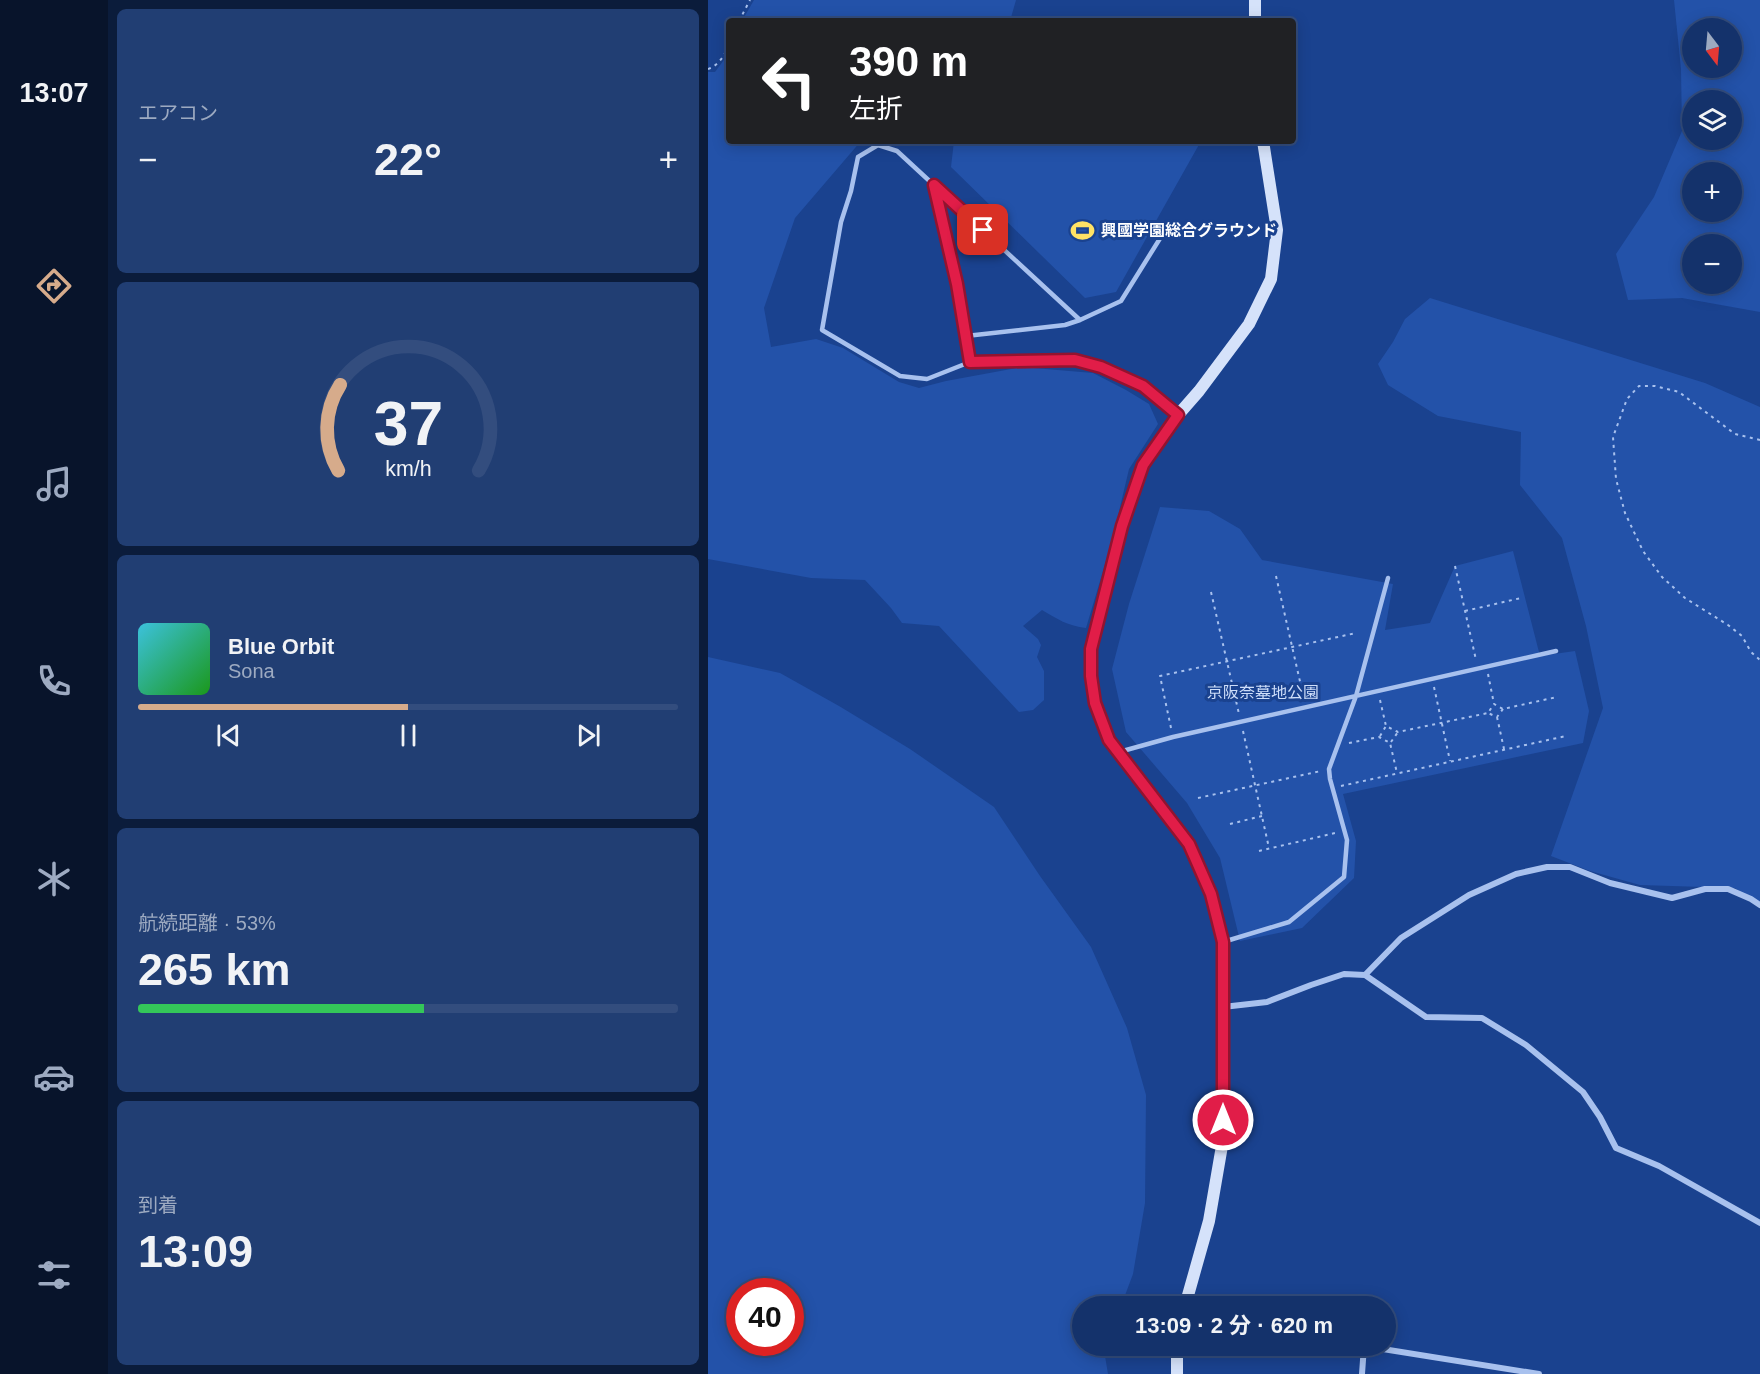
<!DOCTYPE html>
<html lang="ja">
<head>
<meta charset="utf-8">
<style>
  body { margin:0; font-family:Arial,"Noto Sans JP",sans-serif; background:#213e73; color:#f1f3f6; height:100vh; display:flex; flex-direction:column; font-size:22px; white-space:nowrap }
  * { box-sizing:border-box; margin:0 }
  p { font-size:20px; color:#9daac1 }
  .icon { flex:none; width:33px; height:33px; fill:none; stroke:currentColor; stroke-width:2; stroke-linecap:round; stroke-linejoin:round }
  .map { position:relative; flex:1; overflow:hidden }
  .sheet { display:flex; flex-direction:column; gap:9px; padding:9px; background:#0b1c3b; width:600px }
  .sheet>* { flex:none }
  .hud { position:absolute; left:18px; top:18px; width:570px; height:126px; border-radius:6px; box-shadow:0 3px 15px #0003,0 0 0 2px #334d7e; background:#202124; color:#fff; overflow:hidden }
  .needle { width:39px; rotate:164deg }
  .fabs { position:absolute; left:974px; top:18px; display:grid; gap:12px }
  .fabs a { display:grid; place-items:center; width:60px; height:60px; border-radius:50%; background:#14326b; box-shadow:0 3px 15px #0003,0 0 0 2px #334d7e; font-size:30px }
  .speed { position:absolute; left:18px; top:1278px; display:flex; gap:12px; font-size:30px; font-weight:700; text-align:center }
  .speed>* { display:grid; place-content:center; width:78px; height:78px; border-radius:50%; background:#14326b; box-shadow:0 3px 15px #0003,0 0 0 2px #334d7e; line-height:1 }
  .speed .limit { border:9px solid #d22; background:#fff; color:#111 }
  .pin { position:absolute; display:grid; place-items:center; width:51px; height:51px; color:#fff; margin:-26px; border-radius:12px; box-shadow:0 3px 9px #0006 }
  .me { position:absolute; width:66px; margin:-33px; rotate:0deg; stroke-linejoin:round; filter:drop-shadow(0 0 4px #0008) }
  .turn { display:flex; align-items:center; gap:21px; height:126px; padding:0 24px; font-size:27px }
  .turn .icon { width:78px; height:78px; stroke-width:2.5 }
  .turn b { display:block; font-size:42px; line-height:51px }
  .big { font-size:45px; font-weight:700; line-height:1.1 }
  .sheet .tile { flex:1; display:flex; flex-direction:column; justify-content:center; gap:9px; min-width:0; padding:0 21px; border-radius:9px; background:#213e73 }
  .sheet .dial { align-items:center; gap:0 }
  .dial svg { height:156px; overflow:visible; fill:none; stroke:#334d7e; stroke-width:7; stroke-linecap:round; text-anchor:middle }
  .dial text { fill:#f1f3f6; stroke:none }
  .song { display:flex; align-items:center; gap:18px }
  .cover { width:72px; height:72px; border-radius:9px; background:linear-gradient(135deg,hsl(190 70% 55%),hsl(120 70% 35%)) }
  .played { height:6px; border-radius:3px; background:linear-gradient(90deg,#d6ab8b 50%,#334d7e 50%) }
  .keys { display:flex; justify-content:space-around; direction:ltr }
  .heat { display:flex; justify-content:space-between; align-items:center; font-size:33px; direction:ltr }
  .charge { height:9px; border-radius:4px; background:linear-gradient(90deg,#34c759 53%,#334d7e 0) }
  .trip { position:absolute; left:364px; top:1296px; width:324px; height:60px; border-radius:30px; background:#14326b; box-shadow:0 3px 15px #0003,0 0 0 2px #334d7e; font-weight:700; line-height:60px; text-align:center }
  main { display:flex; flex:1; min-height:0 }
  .tabs { display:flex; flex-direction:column; width:108px; justify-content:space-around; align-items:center; background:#08142b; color:#9daac1 }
  .tabs .icon { width:42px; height:42px }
  .tabs .active { color:#d6ab8b }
  .tabs b { font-size:27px; color:#f1f3f6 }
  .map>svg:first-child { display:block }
  .green { fill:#2352a9; fill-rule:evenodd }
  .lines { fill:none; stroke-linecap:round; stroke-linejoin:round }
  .path { stroke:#a8c1ee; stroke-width:2; stroke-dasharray:3 4.5; stroke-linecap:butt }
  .lane { stroke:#a8c1ee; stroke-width:4.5 }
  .street { stroke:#a8c1ee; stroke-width:6 }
  .secondary { stroke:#d5e2fa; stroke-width:12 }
  .route-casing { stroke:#92132f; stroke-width:15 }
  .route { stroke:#e11d48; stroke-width:10 }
  .labels { text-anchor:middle; stroke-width:6; stroke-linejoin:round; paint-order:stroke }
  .poi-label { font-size:16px; font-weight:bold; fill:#fff; stroke:#1a428f; text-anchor:start }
  .park-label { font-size:16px; fill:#cedefa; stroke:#1a428f }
</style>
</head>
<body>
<main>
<nav class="tabs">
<b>13:07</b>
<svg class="icon active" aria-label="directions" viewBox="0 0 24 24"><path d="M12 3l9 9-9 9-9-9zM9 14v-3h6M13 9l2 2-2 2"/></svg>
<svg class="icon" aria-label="music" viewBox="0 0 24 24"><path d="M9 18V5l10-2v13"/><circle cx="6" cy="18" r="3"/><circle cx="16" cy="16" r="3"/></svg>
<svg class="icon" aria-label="phone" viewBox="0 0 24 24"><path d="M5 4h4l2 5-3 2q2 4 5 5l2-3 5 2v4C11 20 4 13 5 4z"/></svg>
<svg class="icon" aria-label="climate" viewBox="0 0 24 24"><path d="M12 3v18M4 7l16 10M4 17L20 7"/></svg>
<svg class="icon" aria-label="car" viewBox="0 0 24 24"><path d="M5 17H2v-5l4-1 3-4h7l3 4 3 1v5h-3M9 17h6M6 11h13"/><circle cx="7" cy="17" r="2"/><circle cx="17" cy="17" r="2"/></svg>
<svg class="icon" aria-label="filters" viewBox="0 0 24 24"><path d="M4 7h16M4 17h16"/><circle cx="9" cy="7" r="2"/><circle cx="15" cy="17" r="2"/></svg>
</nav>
<section class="sheet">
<div class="tile"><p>エアコン</p>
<div class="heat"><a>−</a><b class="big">22°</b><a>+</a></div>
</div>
<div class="tile dial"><svg viewBox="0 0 100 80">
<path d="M14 69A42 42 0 1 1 86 69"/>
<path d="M14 69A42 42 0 0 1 15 25" stroke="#d6ab8b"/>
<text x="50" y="56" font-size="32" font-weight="700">37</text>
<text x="50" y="72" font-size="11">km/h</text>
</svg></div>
<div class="tile">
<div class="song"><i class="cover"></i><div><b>Blue Orbit</b><p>Sona</p></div></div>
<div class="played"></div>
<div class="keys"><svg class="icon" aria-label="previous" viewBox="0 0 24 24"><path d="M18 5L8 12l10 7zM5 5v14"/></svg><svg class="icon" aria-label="pause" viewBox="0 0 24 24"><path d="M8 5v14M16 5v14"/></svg><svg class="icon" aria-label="next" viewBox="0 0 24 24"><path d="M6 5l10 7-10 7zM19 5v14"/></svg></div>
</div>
<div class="tile"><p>航続距離 · 53%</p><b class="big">265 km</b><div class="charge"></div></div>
<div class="tile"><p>到着</p><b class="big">13:09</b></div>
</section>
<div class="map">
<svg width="1052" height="1374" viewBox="0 0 1052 1374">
  <rect width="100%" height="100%" fill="#1a428f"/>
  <!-- green -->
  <path class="green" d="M46,0H308L302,21H34Z
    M966,0H1052V312L974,298L920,300L908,254L946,197L974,131L973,69ZM1023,28V68H984V28ZM1023,100V140H984V100ZM1023,172V212H984V172ZM1023,244V284H984V244Z
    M21,53V141H153L87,218L56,308L63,347L108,339L135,348L191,382L211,388L238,381L314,367L385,373L418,390L441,404L450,424L421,469L404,541L378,628C360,626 349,619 334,610L315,626L330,639L333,645L329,657L336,671V700L325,710L311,712L231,626L194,623L183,608L157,580L103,578L0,559V72H7Z
    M246,141H493L408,292L377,298L243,167Z
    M722,298L997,383L1052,407V907L1027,888L932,885L882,871L843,856L895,708L878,626L854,538L812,485L813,432L730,416L680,385L670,364L685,342L697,319Z
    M452,507L501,511L532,529L554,560L685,584L677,630L722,623L747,566L805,551L832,656L867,651L881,711L875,743L635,794L648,841L646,878L594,928L532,941L512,858L479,803L418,732L404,669L421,604Z
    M0,657L72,673L131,706L202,749L286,807L332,876L383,947L419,1028L438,1095L437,1203L425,1274L413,1306H375V1346H398L396,1350L400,1374H0ZM32,1292H82V1342H32Z"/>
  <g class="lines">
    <!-- path -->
    <path class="path" d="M31,21L42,0
      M0,69C10,66 18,54 21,44
      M1052,440L1027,434L971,392L947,386H931L919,399L905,437L908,479L917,513L935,551L954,577L977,598L1020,625L1034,636L1043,652L1052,660
      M747,566L768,660
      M568,576L596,699
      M503,592L531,714
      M757,611L813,598
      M780,674L786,704
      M726,687L742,761
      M672,700L678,726L690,732L780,713
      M795,709L789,717L780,713L786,704L795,709L849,697
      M789,717L796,749
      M463,728L452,676L648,633
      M535,731L561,848
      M672,736L678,726
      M683,742L690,732
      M641,743L671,737L682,743L689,773
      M633,786L858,736
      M490,798L613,771
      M522,824L554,816
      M551,851L627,833"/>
    <!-- lane -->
    <path class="lane" d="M226,185L249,284L262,362
      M461,224L413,301L372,320L189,151L170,145L150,157L143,191L133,222L114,330L192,376L219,379L262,362L367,360L393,367L435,386L468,414
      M258,336L357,325L372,320
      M411,752L465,737L848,651
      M515,942L581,922L636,877L639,840L622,779L621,769L648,696L680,578"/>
    <!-- street -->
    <path class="street" d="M657,975L693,938L761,895L808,874L839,867H862L902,883L964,898L997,889H1020L1043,899L1052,905
      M515,1007L559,1002L603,985L636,974L657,975L718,1017L774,1018L818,1045L875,1092L892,1117L908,1148L951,1166L1052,1223
      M654,1374L656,1346L831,1374"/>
    <!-- secondary -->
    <path class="secondary" d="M547,0V21
      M477,1306L501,1221L515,1140V942L503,894L481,845L401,740L387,703L383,676V649L414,526L435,465L470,415L491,391L541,324L563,279L569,230L555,141
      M469,1374V1346"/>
  </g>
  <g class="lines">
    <defs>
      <path id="route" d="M275,230L226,185L249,284L262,362L367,360L393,367L435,386L470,415L435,465L414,526L383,649V676L387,703L401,740L481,844L503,894L515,942V1120"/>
    </defs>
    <!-- route casing -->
    <use href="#route" class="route-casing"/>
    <!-- route -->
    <use href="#route" class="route"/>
  </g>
  <!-- icons -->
  <defs>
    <symbol id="stadium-bare" viewBox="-9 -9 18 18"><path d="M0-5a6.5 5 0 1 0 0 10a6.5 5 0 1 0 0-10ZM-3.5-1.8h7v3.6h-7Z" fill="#ffe265" stroke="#1a428f" stroke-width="2.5" paint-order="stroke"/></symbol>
  </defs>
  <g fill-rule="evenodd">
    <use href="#stadium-bare" x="358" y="214" width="33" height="33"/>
  </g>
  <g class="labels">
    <!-- poi labels -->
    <g class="poi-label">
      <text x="393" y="236">興國学園総合グラウンド</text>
    </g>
    <!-- park labels -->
    <g class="park-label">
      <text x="555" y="698">京阪奈墓地公園</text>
    </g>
  </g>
</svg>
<div class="fabs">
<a><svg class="needle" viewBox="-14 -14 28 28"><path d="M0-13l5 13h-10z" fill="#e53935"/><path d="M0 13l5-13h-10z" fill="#9daac1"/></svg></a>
<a><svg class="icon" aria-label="layers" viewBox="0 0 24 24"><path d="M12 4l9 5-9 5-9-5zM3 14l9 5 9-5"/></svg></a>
<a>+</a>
<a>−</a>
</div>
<div class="speed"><div class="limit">40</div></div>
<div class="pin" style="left:275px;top:230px;background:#d93025"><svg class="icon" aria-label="arrive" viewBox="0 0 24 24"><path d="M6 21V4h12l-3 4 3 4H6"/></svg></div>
<svg class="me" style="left:515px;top:1120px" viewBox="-20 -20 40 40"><circle r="17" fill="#e11d48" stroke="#fff" stroke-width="3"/><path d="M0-11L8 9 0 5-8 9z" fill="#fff"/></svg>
<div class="trip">13:09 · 2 分 · 620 m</div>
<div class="hud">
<div class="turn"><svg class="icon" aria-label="left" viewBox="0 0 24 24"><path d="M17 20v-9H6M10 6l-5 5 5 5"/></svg><div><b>390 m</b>左折</div></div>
</div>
</div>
</main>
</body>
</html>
